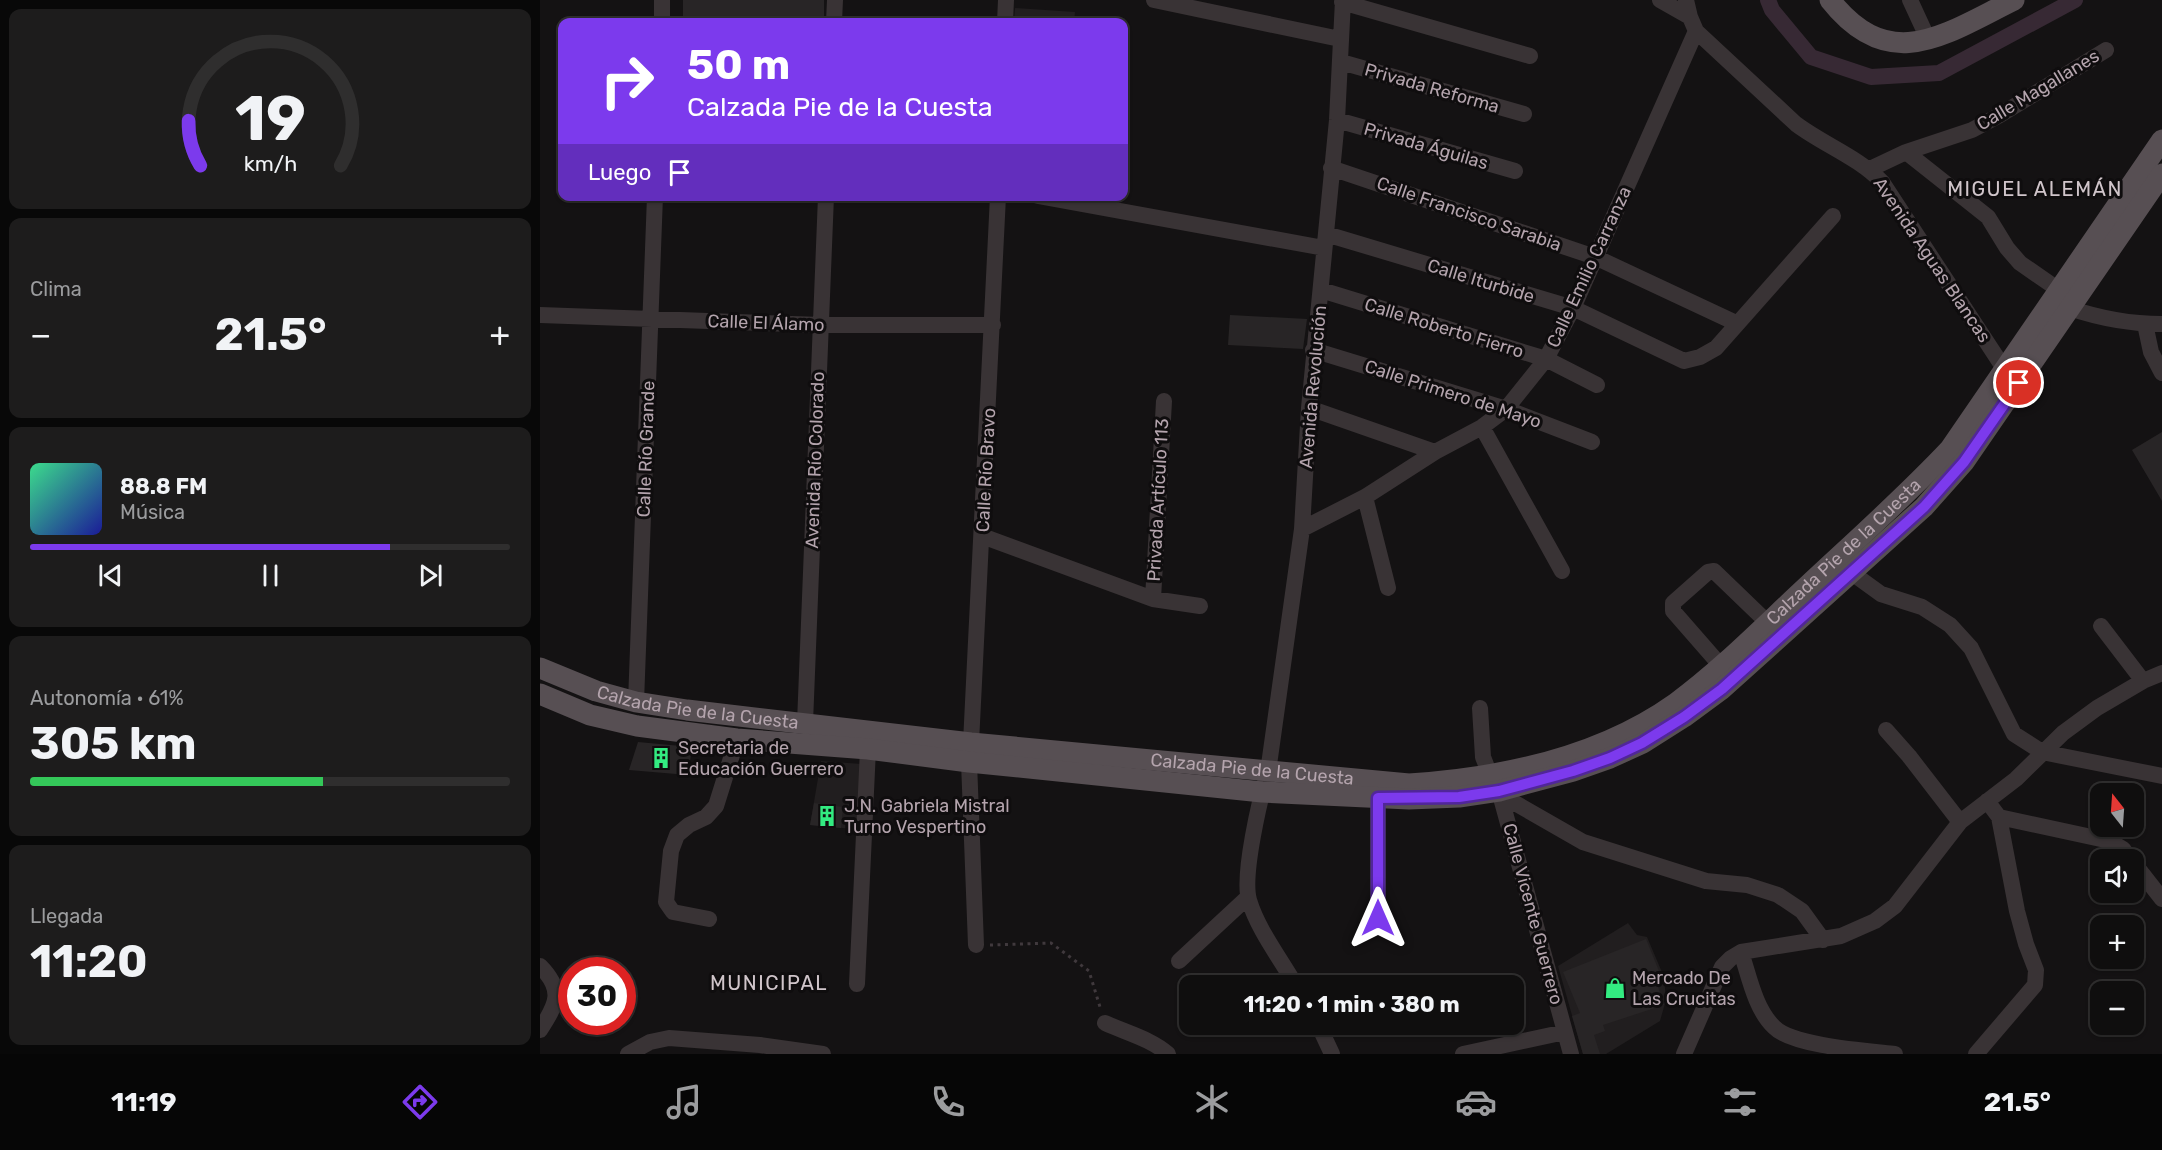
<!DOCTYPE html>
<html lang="es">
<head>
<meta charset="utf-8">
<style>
  body { margin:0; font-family:Rubik,sans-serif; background:#1d1c1c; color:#f1f3f6; height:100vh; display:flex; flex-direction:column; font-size:22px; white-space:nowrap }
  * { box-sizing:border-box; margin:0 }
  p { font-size:20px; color:#9b9c9e }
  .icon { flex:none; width:33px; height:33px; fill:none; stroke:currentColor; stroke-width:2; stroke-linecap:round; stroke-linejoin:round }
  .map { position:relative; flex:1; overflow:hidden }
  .drawer { display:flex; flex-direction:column; gap:9px; padding:9px; background:#080808; width:540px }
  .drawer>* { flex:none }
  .banner { position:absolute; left:18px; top:18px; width:570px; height:183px; border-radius:12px; box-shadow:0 2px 4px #0004,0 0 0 2px #2f2e2e; background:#7c3aed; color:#fff; overflow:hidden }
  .needle { width:39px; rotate:343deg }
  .buttons { position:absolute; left:1550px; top:783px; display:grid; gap:12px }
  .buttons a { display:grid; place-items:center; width:54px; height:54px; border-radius:12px; background:#0f0e0e; box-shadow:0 2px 4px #0004,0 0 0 2px #2f2e2e; font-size:30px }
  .speed { position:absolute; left:18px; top:957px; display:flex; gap:12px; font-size:30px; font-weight:700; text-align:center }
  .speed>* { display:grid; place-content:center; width:78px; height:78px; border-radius:50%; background:#0f0e0e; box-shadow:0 2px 4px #0004,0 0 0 2px #2f2e2e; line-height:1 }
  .speed .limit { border:9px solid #d22; background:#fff; color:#111 }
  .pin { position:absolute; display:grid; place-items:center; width:51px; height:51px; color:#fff; margin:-26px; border:3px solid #fff; border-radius:50%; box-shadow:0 2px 6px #0007 }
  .me { position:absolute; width:66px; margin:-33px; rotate:0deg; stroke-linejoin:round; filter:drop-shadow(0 0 4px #0008) }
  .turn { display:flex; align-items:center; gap:21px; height:126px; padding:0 30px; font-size:27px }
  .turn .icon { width:78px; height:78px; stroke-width:2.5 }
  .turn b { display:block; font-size:42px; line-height:51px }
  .then { display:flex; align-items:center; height:57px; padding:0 30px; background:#0003; gap:12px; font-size:22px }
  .big { font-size:45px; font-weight:700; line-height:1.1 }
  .drawer .widget { flex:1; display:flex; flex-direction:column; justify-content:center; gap:9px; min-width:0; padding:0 21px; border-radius:12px; background:#1d1c1c }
  .drawer .dial { align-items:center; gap:0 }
  .dial svg { height:156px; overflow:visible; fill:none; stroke:#2f2e2e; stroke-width:7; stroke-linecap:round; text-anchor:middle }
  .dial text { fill:#f1f3f6; stroke:none }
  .song { display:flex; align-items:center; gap:18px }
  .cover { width:72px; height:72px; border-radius:9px; background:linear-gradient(135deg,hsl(150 70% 55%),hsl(240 70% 35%)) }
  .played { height:6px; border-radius:3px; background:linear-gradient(90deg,#7c3aed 75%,#2f2e2e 75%) }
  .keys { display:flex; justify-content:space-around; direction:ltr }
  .heat { display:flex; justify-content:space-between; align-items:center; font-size:33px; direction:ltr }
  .charge { height:9px; border-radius:4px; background:linear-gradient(90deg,#34c759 61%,#2f2e2e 0) }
  .trip { position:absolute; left:639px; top:975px; width:345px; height:60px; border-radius:12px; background:#0f0e0e; box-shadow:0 2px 4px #0004,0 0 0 2px #2f2e2e; font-weight:700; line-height:60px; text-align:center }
  .tab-bar { display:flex; height:96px; justify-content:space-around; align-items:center; background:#060606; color:#9b9c9e }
  .tab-bar .icon { width:42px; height:42px }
  .tab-bar .on { color:#7c3aed }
  .tab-bar b { font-size:27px; color:#f1f3f6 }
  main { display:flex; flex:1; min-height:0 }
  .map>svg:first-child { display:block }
  .built { fill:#211e1f }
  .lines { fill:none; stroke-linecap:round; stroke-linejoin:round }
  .canal { stroke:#372934; stroke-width:16 }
  .building { fill:#282526 }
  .path { stroke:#40393d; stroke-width:3; stroke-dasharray:3 4.5; stroke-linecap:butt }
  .minor { stroke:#393335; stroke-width:16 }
  .major { stroke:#574f53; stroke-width:21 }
  .route-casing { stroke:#51269a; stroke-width:15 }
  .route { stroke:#7c3aed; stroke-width:10 }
  .labels { text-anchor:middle; stroke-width:6; stroke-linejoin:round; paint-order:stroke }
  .street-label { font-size:18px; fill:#b4a4ad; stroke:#0f0d0e }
  .poi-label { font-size:18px; fill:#b4a4ad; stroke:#0f0d0e; text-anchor:start }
  .neighbourhood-label { font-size:20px; letter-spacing:1.5px; fill:#d0c5ca; stroke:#0f0d0e }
</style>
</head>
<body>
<main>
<section class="drawer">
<div class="widget dial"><svg viewBox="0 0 100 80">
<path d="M14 69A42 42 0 1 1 86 69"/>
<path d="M14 69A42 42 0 0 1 8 46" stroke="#7c3aed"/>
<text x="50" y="56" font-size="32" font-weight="700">19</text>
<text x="50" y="72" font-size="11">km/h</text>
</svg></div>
<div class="widget"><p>Clima</p>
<div class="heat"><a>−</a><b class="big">21.5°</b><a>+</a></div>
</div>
<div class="widget">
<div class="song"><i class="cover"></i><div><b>88.8 FM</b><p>Música</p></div></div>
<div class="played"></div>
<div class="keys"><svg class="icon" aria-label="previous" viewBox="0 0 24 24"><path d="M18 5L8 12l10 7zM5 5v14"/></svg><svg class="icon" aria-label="pause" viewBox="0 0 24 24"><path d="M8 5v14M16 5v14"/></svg><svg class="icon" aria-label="next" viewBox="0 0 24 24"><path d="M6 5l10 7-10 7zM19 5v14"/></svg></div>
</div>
<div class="widget"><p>Autonomía · 61%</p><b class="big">305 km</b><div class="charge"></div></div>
<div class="widget"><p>Llegada</p><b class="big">11:20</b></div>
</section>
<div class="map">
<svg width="1622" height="1054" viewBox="0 0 1622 1054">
  <rect width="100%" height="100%" fill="#141213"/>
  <!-- built -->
  <path class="built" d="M475,8L535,12L534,22H474Z
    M281,761L335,765L324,830L270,825Z
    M1088,923L1097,935L1107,937L1124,977L1126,1000L1120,1021L1066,1054H1043L1018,966Z"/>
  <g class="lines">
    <!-- canal -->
    <path class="canal" d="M1228,0L1232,10L1271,57L1331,77L1399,73L1535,0"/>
  </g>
  <!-- building -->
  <path class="building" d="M143,0H284V22L143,17Z
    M690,315L767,319L763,349L688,345Z
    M1622,432V501L1592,450Z
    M98,742L152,747L148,775L89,770Z
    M274,803L303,807L301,828L270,825Z
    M1106,939L1121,976L1115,978L1124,1005L1063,1025L1065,1031L1054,1035L1060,1054H1043L1032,1016L1040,1013L1023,972Z"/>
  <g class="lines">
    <!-- path -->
    <path class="path" d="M450,945L511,943L549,971L560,1007"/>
    <!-- minor -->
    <path class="minor" d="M614,0L800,39
      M1120,0L1150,17
      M1146,0L1150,17L1156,31L1256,124C1284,145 1318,157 1342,182L1465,370
      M1370,0L1388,39
      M802,2L990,56
      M122,22V0
      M294,22L295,0
      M465,22L466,0
      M801,62L984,114
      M797,120L975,171
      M1366,152L1448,217L1467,248L1480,263L1519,290
      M791,168L1055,257L1196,323
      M1330,169L1366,152L1432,130L1460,115L1566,50
      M498,196L784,248
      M786,234L1033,308L1144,361L1160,357L1176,348L1293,216
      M781,290L1006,359L1057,385
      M1529,308C1559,318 1590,324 1622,324
      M0,315L281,325H453
      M1605,324L1611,352L1622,373
      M773,350L966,409L1052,442
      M769,408L895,452
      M942,427L1022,571
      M825,497L848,588
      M762,529L825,497L895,452L942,427L966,409L1006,359L1033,308L1156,31
      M442,536L613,599L660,606
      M1304,564L1312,573L1341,594L1382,607L1410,625L1431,648L1474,734L1502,752L1622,776
      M613,599L624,401
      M1561,626L1603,681
      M1181,666L1133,611V603L1168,572L1174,571L1228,623
      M96,702L115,196
      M940,708L943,757L950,775L961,798L1031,1054
      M265,723L286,196
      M1346,730L1369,756L1420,822
      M431,743L458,196
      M429,762L436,945
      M961,798L975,803L1043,842L1166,881L1207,885L1238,895L1262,911L1283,940
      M1459,817L1570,841L1583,849L1591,860
      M1593,862L1622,899
      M838,918V798
      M169,919L133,912L126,902L131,851L137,835L149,825L166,817L176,806L197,739
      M1201,952C1209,976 1215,1009 1234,1027C1252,1046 1328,1051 1355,1054
      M639,961L708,897
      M0,966C24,990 17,1004 0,1030
      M317,984L328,749
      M756,986C740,958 718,930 709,900C702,875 720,798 728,772L762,529L769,408L797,120L803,0
      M565,1023C587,1033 611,1039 628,1054
      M778,1024L792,1054
      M88,1054L110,1042L129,1038L220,1045L283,1054
      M923,1054L1025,1032
      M1144,1054L1182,967L1191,958L1201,952L1301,936L1335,921L1355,906L1420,822L1476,779L1523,733L1557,708L1603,681L1622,673
      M1436,1054L1495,985L1496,970L1486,944L1477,911L1459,817L1447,801"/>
    <!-- major -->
    <g class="major">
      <path d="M1290,0C1350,76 1405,34 1474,0"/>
      <path id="s1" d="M0,668L56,691L96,702L147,710L431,743L869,784C961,778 1059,758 1136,703C1182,669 1223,627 1265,588C1314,542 1364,498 1410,449L1622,140"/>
      <path d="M0,694L50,715L97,726L197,739L328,749L429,762L722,792L869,799L919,797L959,791L1033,771L1070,758L1103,743L1144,717L1182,689L1384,507L1424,462L1622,174"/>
    </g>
  </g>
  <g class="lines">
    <defs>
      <path id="route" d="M838,918V798L919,797L959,791L1033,771L1070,758L1102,743L1144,717L1182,689L1384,507L1424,462L1479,383"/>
    </defs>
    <!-- route casing -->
    <use href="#route" class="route-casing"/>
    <!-- route -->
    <use href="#route" class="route"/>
  </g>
  <!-- icons -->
  <defs>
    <symbol id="building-bare" viewBox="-9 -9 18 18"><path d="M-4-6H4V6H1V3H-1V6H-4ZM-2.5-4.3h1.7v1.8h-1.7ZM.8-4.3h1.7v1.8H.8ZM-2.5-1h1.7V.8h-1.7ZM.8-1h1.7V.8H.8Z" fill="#33eb81" stroke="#0f0d0e" stroke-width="2.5" paint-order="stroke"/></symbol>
    <symbol id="shop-bare" viewBox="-9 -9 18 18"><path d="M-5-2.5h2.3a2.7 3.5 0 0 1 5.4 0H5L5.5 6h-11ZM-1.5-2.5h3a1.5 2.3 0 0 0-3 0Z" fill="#33eb81" stroke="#0f0d0e" stroke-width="2.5" paint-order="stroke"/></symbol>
  </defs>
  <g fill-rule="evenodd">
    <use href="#building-bare" x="106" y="743" width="30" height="30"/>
    <use href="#building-bare" x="272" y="801" width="30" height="30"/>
    <use href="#shop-bare" x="1060" y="973" width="30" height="30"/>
  </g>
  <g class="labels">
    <!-- street labels -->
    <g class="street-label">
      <text transform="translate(892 88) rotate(16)" y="6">Privada Reforma</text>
      <text transform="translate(1498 90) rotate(-31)" y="6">Calle Magallanes</text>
      <text transform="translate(886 146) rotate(16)" y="6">Privada Águilas</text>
      <text transform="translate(929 214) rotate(19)" y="6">Calle Francisco Sarabia</text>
      <text transform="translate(1392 260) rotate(56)" y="6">Avenida Aguas Blancas</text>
      <text transform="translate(1049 267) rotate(-65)" y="6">Calle Emilio Carranza</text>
      <text transform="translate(941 281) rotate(17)" y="6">Calle Iturbide</text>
      <text transform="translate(226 323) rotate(2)" y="6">Calle El Álamo</text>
      <text transform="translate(904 328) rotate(17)" y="6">Calle Roberto Fierro</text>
      <text transform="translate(773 387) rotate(-85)" y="6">Avenida Revolución</text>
      <text transform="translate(913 394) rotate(18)" y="6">Calle Primero de Mayo</text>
      <text transform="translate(106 449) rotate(-88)" y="6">Calle Río Grande</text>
      <text transform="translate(275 460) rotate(-88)" y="6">Avenida Río Colorado</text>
      <text transform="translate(446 470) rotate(-87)" y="6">Calle Río Bravo</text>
      <text transform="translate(618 500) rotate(-87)" y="6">Privada Artículo 113</text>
      <text dy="6" stroke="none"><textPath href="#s1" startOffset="1388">Calzada Pie de la Cuesta</textPath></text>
      <text dy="6" stroke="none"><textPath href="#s1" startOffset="164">Calzada Pie de la Cuesta</textPath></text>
      <text dy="6" stroke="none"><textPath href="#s1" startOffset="722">Calzada Pie de la Cuesta</textPath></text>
      <text transform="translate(993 914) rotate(75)" y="6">Calle Vicente Guerrero</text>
    </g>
    <!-- poi labels -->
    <g class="poi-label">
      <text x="138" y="754">Secretaria de<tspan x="138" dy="21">Educación Guerrero</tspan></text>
      <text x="304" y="812">J.N. Gabriela Mistral<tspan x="304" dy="21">Turno Vespertino</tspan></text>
      <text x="1092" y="984">Mercado De<tspan x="1092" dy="21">Las Crucitas</tspan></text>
    </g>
    <!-- neighbourhood labels -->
    <g class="neighbourhood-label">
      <text x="1495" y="196">MIGUEL ALEMÁN</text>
      <text x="229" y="990">MUNICIPAL</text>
    </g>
  </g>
</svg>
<div class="buttons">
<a><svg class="needle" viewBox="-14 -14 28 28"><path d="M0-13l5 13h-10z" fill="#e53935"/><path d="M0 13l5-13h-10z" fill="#9b9c9e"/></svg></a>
<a><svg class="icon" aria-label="sound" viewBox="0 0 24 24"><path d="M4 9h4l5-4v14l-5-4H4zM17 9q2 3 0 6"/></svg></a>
<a>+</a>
<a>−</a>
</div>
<div class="speed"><div class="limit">30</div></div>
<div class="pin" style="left:1479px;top:383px;background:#d93025"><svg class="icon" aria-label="arrive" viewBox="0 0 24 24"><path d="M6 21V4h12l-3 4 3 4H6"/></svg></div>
<svg class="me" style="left:838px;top:918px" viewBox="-20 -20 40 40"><path d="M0-17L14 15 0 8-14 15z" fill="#7c3aed" stroke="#fff" stroke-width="4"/></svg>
<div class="trip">11:20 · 1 min · 380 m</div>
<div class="banner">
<div class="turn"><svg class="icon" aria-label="right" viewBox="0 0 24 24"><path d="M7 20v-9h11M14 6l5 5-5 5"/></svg><div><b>50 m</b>Calzada Pie de la Cuesta</div></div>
<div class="then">Luego<svg class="icon" aria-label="arrive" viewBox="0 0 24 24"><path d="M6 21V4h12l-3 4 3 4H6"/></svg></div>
</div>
</div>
</main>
<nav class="tab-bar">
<b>11:19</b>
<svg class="icon on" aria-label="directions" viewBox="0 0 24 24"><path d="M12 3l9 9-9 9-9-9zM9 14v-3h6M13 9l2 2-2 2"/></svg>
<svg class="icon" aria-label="music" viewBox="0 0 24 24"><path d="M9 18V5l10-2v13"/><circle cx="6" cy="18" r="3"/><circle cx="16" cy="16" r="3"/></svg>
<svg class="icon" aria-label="phone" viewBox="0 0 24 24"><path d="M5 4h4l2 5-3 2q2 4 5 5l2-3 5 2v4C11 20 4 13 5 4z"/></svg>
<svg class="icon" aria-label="climate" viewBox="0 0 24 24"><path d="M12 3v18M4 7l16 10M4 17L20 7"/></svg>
<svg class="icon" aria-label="car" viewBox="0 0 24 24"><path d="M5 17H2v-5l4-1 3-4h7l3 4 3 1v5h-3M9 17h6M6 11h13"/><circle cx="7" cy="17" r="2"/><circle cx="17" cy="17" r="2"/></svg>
<svg class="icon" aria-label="filters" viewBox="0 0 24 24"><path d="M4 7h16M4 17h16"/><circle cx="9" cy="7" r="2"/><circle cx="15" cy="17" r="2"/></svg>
<b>21.5°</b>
</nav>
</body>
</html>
